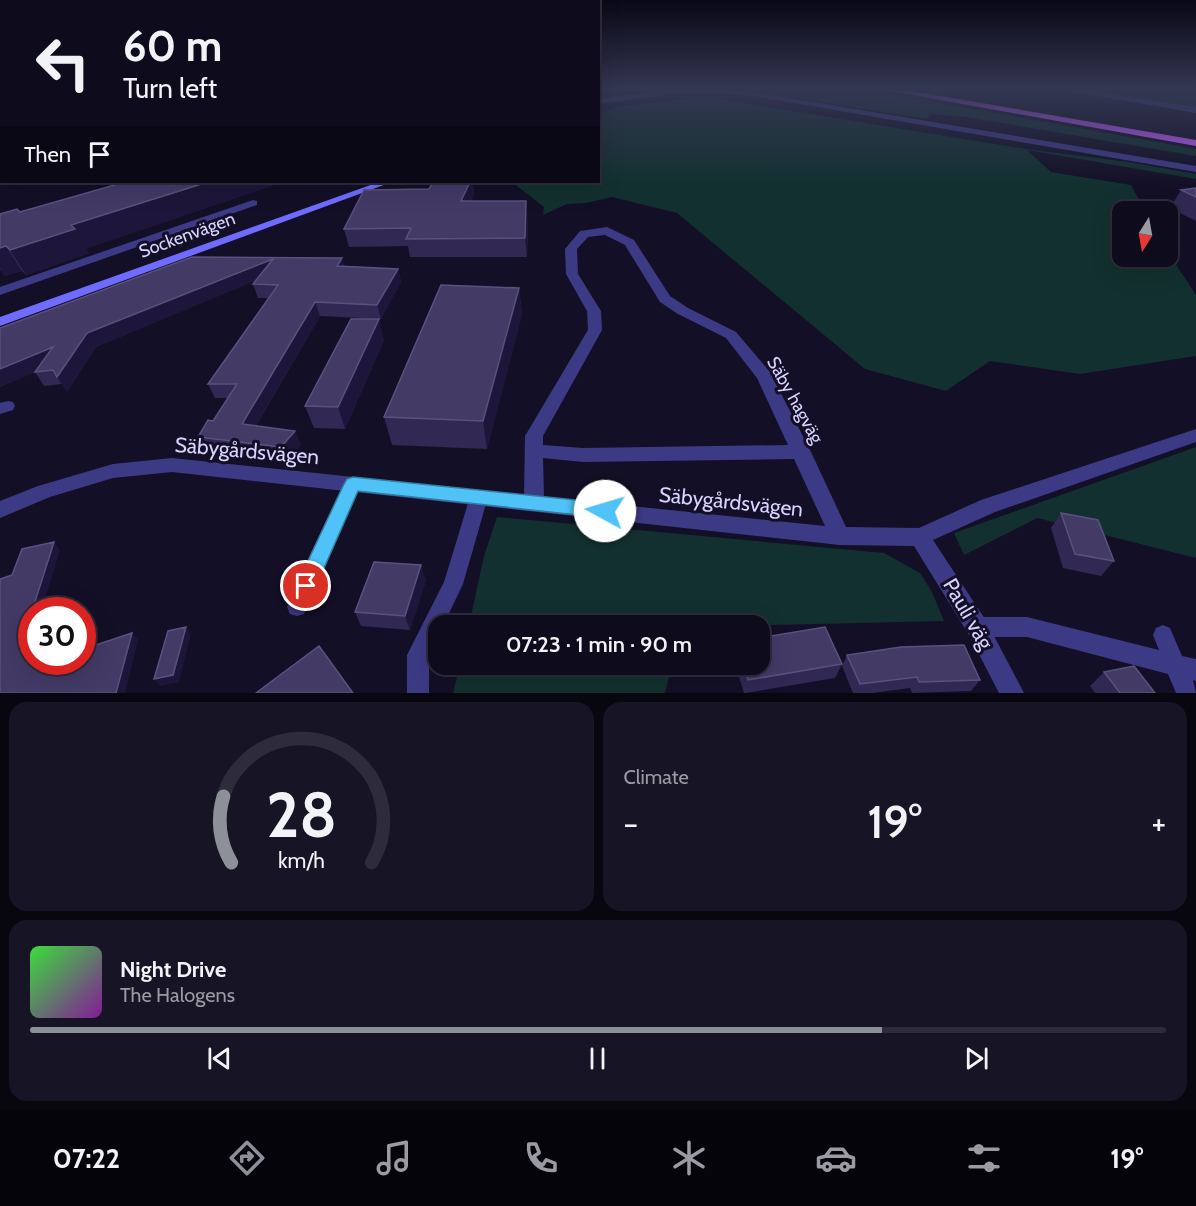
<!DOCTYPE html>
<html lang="en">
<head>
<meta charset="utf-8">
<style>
  body { margin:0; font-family:Cabin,sans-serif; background:#171425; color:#f1f3f6; height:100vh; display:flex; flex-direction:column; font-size:22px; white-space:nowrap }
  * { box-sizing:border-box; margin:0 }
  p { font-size:20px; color:#9b9ba3 }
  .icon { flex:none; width:33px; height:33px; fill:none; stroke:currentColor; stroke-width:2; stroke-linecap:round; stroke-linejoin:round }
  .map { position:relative; height:693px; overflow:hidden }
  .details { display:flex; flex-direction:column; gap:9px; padding:9px; background:#08060f; flex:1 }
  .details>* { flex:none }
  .guide { position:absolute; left:0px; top:0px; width:600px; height:183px; box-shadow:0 6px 24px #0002,0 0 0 2px #2e2b3b; background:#0e0b1c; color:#f1f3f6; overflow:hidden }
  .needle { width:39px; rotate:191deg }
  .buttons { position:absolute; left:1112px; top:201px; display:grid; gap:12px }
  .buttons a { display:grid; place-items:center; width:66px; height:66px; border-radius:12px; background:#0e0b1c; box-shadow:0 6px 24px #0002,0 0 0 2px #2e2b3b; font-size:30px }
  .speed { position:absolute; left:18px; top:597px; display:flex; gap:12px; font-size:30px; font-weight:700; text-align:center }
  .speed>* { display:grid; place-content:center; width:78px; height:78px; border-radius:50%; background:#0e0b1c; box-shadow:0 6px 24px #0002,0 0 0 2px #2e2b3b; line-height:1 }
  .speed .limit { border:9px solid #d22; background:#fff; color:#111 }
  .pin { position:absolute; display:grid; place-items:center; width:51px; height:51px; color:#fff; margin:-26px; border:3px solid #fff; border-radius:50%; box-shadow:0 2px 6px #0007 }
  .me { position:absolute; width:66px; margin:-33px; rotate:276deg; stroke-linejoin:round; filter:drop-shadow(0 0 4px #0008) }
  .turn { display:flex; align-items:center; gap:21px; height:126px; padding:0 24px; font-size:27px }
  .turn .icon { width:78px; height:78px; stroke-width:2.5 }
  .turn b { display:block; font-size:42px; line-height:51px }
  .then { display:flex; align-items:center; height:57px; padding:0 24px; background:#0003; gap:12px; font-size:22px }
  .big { font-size:45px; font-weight:600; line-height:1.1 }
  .details .widget { flex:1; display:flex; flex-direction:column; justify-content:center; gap:9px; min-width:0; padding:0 21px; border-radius:18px; background:#171425 }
  .details .dial { align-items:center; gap:0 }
  .dial svg { height:156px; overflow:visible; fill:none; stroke:#2e2b3b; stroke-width:7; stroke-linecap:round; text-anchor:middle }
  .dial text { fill:#f1f3f6; stroke:none }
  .song { display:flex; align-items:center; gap:18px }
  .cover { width:72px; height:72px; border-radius:9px; background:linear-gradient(135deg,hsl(120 70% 55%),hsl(290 70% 35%)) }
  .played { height:6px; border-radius:3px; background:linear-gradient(90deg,#8c9099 75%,#2e2b3b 75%) }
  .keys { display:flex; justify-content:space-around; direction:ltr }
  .heat { display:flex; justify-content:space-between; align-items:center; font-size:33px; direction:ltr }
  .details .tiles { flex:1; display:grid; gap:9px; grid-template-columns:1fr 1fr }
  .widget:last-child { grid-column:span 2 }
  .trip { position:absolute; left:428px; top:615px; width:342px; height:60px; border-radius:18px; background:#0e0b1c; box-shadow:0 6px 24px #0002,0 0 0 2px #2e2b3b; font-weight:600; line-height:60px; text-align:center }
  .dock { display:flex; height:96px; justify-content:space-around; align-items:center; background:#06040b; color:#9b9ba3 }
  .dock .icon { width:42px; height:42px }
  .dock .on { color:#8c9099 }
  .dock b { font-size:27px; color:#f1f3f6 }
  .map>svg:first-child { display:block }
  .green { fill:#12302f }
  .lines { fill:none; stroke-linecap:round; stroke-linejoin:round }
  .lane { fill:#3d3a85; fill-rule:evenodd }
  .street { fill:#3d3a85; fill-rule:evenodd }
  .secondary { fill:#6f6bff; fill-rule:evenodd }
  .primary { fill:#c25bff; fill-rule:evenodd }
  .wall { fill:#312854 }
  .shaded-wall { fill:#1d163a }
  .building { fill:#433a66; stroke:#5a527e; stroke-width:1.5 }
  .route { fill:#4fc3f7; stroke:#337fa1; stroke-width:1.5 }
  .labels { text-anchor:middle; stroke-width:6; stroke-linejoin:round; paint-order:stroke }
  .street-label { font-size:18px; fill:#d9d4ff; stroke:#130f26 }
  .near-street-label { font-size:21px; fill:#d9d4ff; stroke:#130f26 }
</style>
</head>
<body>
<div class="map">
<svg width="1196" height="693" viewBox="0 0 1196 693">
  <rect width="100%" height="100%" fill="#130f26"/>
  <!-- green -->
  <path class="green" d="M756,89H861L1196,149V156L966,117L931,114L926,119L752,91Z
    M1074,89H1196V108Z
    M707,97L1026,149L1128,162L1196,174V179L1027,150L1051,172L1131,185L1145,211L1122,212V256H1167V251L1196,295V356L1080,374L990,361L946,391L865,369L677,213L612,197L586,203L567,204L543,215L544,207L512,182H598L599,113L621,106Z
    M1196,447V558L1037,518L964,555L954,533Z
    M497,517L884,553L920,573L932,592L944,621L725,626L469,625L484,556Z
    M460,665V664L672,665L665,693H453Z"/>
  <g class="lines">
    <!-- lane -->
    <path class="lane" d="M253,200L257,201V205L0,295V287Z
      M8,401L13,402L15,406L13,410L0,414V403Z
      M353,477L359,479L361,484L304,614L297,616L290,614L287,607L290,600L345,484L347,479Z
      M479,490L485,492L488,497L463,584L443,626H438V636L429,656V693H407V655L444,582L470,497L473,492Z
      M977,617H1027L1159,650L1153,635L1156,628L1163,625L1170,628L1182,656L1196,659V681L1193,680L1196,693H1176L1168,674L1027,637H977L970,634L967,627L970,620Z"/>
    <!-- street -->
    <path class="street" d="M672,89L747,91L1196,166V172L747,95L678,93L598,104V99Z
      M1056,89H1078L1196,107V113Z
      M0,175H2V181H0Z
      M607,227L634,240L670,296L688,308L736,332L770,372L811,452L846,527L919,528L981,500L1196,429V442L995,512L933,540L985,619L1024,693H999L969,635L914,546L840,545L172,472L113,478L50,497L0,518V501L38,486L113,464L172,458L524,495L525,436L588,330L587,311L566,274L565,249L580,231ZM605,235L625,245L660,302L678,314L726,338L757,378L788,445L583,448L543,445V436L602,330L601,311L578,274L577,249L588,237ZM543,458L583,462L794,459L825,526L544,497Z"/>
    <!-- secondary -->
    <path class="secondary" d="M379,182H392L0,326V317Z"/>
    <!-- primary -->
    <path class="primary" d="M880,89H900L1196,140V146Z"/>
  </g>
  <!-- wall -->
  <path class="wall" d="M433,182H473L474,193L471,201L528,219L527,257H410L408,246L349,247L344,229L429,189Z
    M1196,188V221L1170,208L1181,190Z
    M20,212L86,249L89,253L26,275L22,271L5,276L0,269V214Z
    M192,257L398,269L401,282L381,319L320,316L256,426L301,445L287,461L206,452L198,437L213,421L228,398H215L208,384L269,298H258L253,284L256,280L96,347L67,392L62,384L44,386L35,372L0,387V328Z
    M519,288L522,314L487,449L392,445L384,417Z
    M384,340L345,429L314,428L305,406Z
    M1061,513L1114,561L1101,576L1063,568L1051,528Z
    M426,580L410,630L361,626L355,612Z
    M847,655L980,680L971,691L912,693L910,688L873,693H853L842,666Z
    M735,664H842L835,678L746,693H744Z
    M1104,672L1155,693H1095L1090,686Z"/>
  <!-- shaded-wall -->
  <path class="shaded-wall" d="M2,141V166H0V142Z
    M208,182H284L86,249L89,253L26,275L10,250L71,225Z
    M470,182H473L474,193L464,219L461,201Z
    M526,201L528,219L527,257L525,238Z
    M6,246L22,271L5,276L0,268V248Z
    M342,258L346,271L337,266Z
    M273,259L277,272L96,347L67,392L57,377L87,333Z
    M398,269L401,282L381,319L377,305Z
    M519,288L522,314L487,449L483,421Z
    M315,302L320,316L248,439L242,424Z
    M379,319L384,340L345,429L338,407Z
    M53,347L62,361L0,387V369Z
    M295,431L301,445L287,461L281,447Z
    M54,542L60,550L42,610H33V608Z
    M421,565L426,580L410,630L405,616Z
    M186,627L191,634L179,682L160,686L154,679Z
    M132,633L138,640L125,693H116Z"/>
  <!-- building -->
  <path class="building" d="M0,97H2V141L0,142Z
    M125,182H208L71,225L75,229L10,250L6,246L0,248V214L17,209L20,212Z
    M433,182H470L461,201H526L525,238L406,239L411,228L344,229L364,190L429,189Z
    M1196,188V197L1181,190Z
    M192,257L342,258L337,266L398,269L377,305L315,302L242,424L295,431L281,447L198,437L208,420L213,421L237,384H208L278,285L253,284L273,259L87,333L57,377L53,370L35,372L53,347L0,369V328Z
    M441,285L519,288L483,421L384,417Z
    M351,319H379L338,407L305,406Z
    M1061,513L1098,520L1114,561L1075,554Z
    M54,542L33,608V610H32V662H82V644L93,646L132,633L116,693H0V579L12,575L22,549Z
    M374,562L421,565L405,616L355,612Z
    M186,627L173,675L154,679L168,631Z
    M825,627L842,664L748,680L743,664H759V638Z
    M964,645L980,680L919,682L917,677L860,684L847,655L901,647Z
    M319,646L353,693H256Z
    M1134,666L1155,693H1120L1104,672Z"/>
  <!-- sky -->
  <linearGradient id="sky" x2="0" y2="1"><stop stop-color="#0a0815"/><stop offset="0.48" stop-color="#333752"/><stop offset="1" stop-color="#333752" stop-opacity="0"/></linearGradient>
  <rect width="1196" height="186" fill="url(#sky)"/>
  <!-- route -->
  <path class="route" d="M353,477L605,503L611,505L614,511L611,516L605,518L358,491L313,593L306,595L299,593L296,586L299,580L344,484L347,479Z"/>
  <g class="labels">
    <!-- street labels -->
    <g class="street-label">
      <text transform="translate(187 235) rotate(-20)" y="6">Sockenvägen</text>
      <text transform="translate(795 400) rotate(61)" y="6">Säby hagväg</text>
    </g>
    <!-- near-street labels -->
    <g class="near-street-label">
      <text transform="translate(247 451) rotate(5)" y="7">Säbygårdsvägen</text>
      <text transform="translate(731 502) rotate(6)" y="7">Säbygårdsvägen</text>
      <text transform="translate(968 614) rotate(60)" y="7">Pauli väg</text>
    </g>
  </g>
</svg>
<div class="buttons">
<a><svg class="needle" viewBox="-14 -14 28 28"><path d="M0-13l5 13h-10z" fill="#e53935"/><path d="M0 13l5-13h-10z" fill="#9b9ba3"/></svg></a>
</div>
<div class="speed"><div class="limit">30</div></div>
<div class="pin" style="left:306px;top:586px;background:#d93025"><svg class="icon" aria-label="arrive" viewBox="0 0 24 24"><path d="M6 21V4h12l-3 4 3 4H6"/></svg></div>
<svg class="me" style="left:605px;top:511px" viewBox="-20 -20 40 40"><circle r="19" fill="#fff"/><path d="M0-13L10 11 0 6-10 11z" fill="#4fc3f7"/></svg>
<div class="trip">07:23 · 1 min · 90 m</div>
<div class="guide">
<div class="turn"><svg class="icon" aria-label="left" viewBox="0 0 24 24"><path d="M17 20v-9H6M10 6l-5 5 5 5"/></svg><div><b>60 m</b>Turn left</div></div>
<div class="then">Then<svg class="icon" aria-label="arrive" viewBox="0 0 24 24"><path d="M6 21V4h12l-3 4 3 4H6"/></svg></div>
</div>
</div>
<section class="details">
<div class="tiles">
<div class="widget dial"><svg viewBox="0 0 100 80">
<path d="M14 69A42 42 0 1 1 86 69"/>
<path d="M14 69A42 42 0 0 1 10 35" stroke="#8c9099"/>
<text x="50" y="56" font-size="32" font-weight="700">28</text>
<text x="50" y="72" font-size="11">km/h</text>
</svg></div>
<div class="widget"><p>Climate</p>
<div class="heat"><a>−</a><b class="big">19°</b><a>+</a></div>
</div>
<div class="widget">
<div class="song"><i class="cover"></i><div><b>Night Drive</b><p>The Halogens</p></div></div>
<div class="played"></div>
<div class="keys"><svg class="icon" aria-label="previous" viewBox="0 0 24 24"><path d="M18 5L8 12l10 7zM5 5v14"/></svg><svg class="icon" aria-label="pause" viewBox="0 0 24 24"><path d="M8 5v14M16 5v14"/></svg><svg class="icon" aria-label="next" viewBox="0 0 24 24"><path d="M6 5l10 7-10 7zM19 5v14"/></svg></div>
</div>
</div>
</section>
<nav class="dock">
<b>07:22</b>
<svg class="icon on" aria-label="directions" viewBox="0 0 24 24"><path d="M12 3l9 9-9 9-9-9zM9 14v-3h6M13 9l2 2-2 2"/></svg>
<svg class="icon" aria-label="music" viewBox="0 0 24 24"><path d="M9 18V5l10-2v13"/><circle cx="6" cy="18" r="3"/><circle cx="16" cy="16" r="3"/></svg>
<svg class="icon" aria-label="phone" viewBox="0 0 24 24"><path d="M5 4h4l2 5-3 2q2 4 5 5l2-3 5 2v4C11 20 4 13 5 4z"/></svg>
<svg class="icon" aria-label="climate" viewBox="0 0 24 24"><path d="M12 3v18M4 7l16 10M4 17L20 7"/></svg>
<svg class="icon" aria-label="car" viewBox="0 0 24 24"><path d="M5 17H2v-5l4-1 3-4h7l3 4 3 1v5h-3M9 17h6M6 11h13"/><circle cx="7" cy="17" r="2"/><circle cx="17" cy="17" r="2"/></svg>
<svg class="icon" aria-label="filters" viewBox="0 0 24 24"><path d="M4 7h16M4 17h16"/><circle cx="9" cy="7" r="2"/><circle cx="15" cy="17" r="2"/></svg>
<b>19°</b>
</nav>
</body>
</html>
